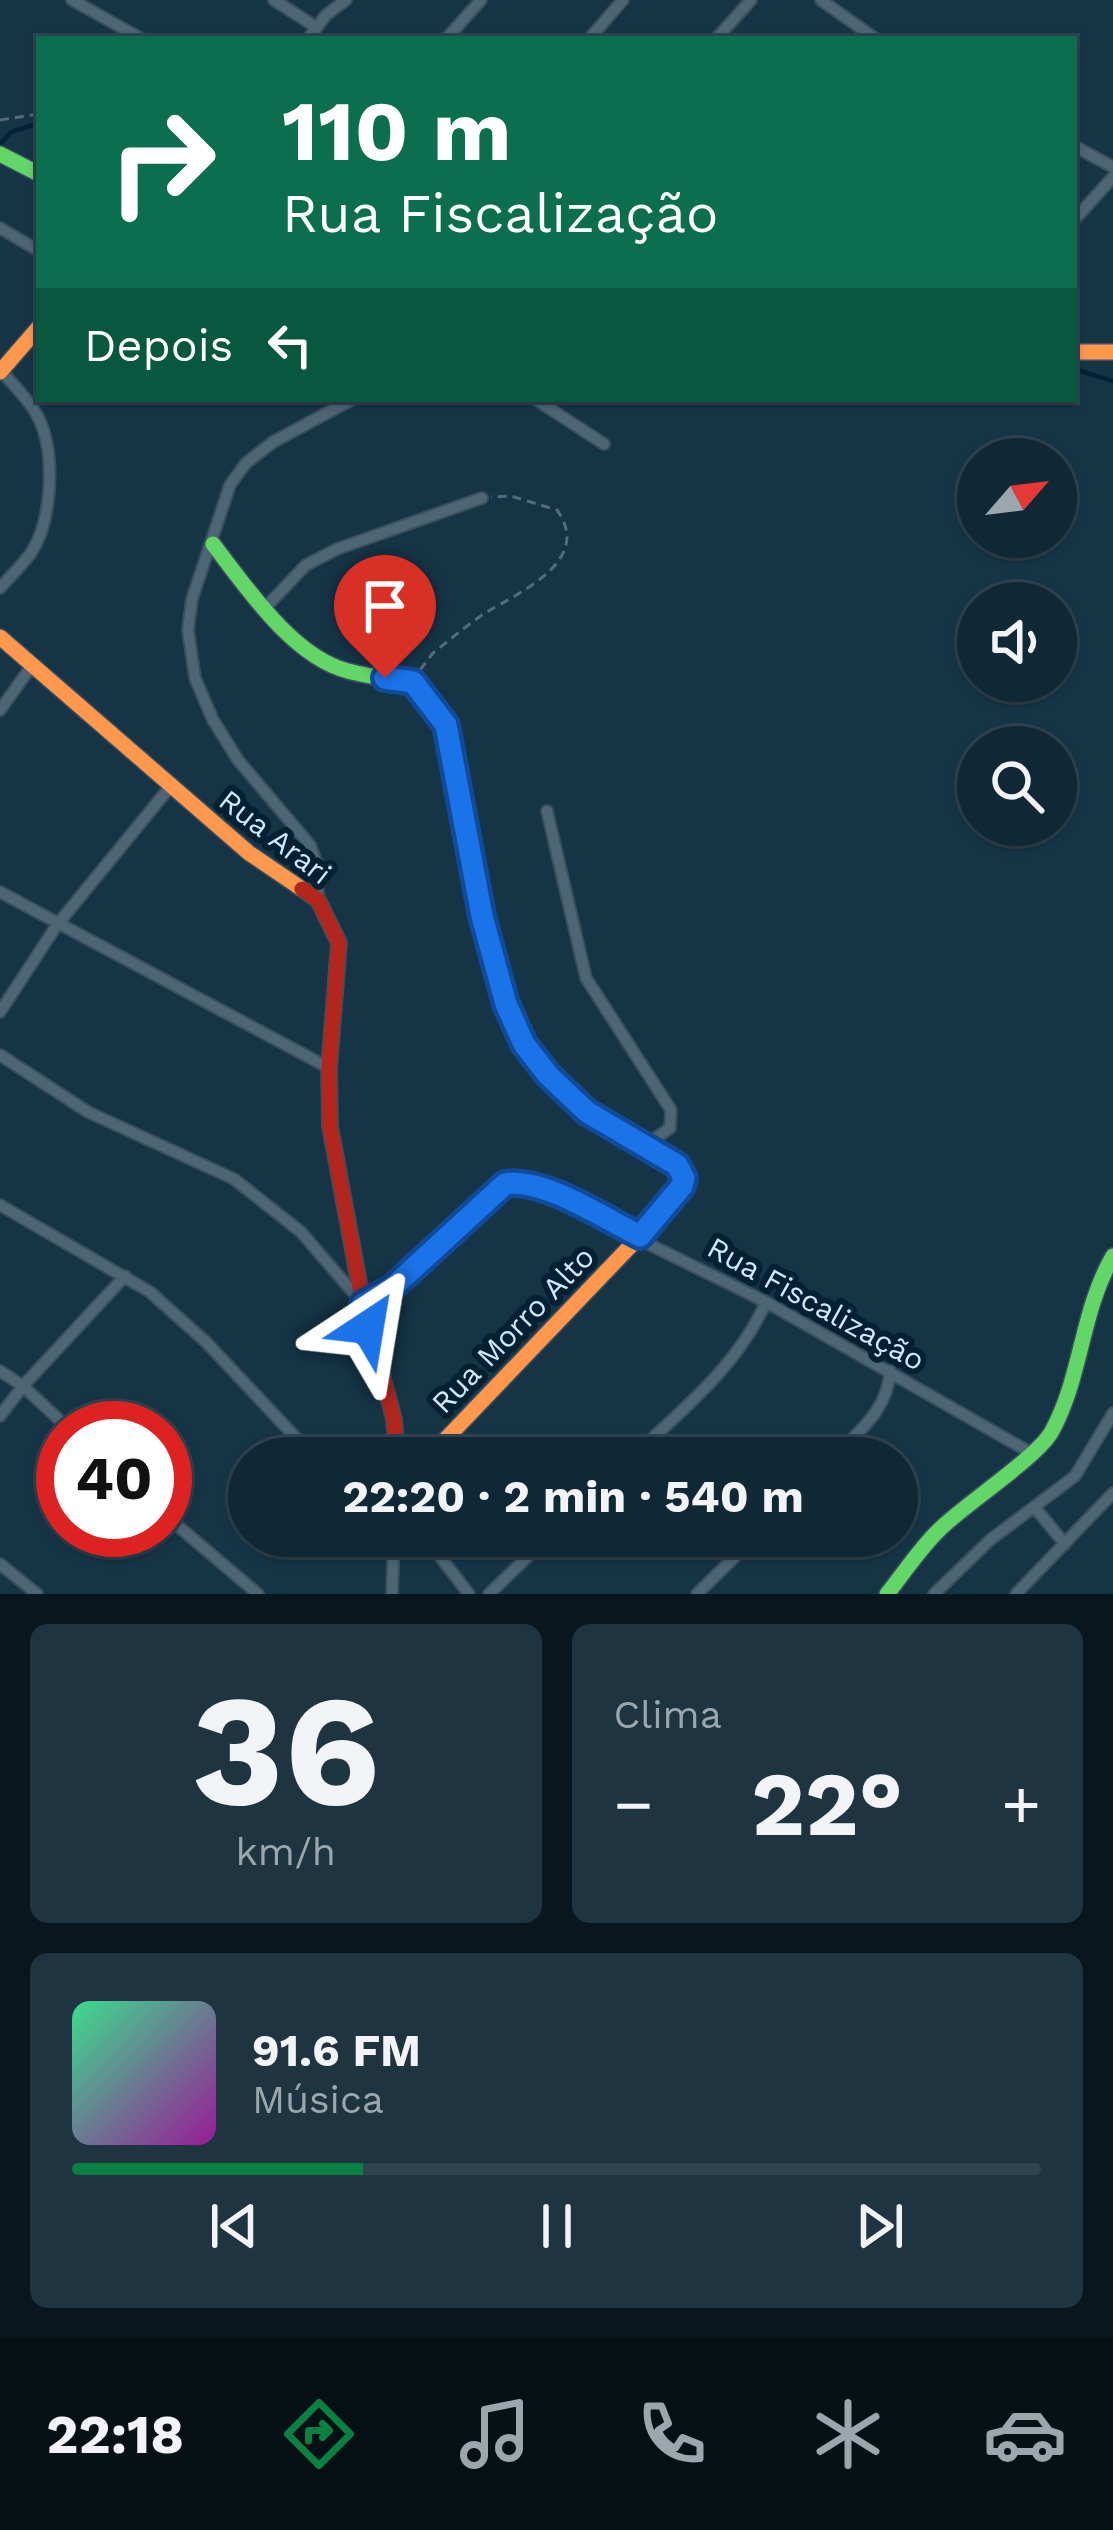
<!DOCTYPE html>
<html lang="pt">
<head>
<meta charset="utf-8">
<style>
  body { margin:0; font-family:"Work Sans",sans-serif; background:#1e3441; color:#f1f3f6; height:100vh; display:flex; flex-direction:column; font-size:45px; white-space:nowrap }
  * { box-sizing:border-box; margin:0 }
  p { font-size:39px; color:#9ca6ad }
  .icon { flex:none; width:66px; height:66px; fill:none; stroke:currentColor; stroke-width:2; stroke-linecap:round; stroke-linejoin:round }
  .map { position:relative; height:1594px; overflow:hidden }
  .details { display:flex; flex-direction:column; gap:30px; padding:30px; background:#09161d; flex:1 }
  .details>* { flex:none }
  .banner { position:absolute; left:36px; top:36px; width:1041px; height:366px; border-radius:0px; box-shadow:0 3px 9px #0004,0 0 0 3px #304450; background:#0b6e4f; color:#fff; overflow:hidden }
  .needle { width:78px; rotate:62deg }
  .fabs { position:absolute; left:957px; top:438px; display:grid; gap:24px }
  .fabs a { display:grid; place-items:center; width:120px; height:120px; border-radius:50%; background:#102835; box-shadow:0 3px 9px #0004,0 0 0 3px #304450; font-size:60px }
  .speed { position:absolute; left:36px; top:1401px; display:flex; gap:24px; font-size:60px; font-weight:700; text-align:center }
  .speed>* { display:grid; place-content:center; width:156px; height:156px; border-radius:50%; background:#102835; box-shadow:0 3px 9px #0004,0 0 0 3px #304450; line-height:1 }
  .speed .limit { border:18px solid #d22; background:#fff; color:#111 }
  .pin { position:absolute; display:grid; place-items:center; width:102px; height:102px; color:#fff; margin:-123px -51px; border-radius:50% 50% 50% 0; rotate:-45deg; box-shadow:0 0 12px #0007 }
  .pin .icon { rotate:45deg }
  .me { position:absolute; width:132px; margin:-66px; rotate:33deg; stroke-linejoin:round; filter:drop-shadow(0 0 9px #0008) }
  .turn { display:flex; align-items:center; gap:42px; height:252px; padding:0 48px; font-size:54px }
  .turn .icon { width:156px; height:156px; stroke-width:2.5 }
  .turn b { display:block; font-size:84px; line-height:102px }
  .then { display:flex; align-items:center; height:114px; padding:0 48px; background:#0003; gap:24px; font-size:45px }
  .big { font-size:90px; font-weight:700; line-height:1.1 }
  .details .card { flex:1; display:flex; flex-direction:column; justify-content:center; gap:18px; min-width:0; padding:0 42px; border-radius:18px; background:#1e3441 }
  .details .dial { align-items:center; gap:0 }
  .dial b { font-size:156px; line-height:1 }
  .song { display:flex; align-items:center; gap:36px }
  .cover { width:144px; height:144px; border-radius:18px; background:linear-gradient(135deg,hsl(150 70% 55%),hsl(300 70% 35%)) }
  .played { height:12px; border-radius:6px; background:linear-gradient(90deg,#0b8043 30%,#304450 30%) }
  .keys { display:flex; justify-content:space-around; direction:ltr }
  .heat { display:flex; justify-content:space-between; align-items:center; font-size:66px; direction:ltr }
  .details .tiles { flex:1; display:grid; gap:30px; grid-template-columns:1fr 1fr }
  .card:last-child { grid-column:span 2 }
  .trip { position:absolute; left:228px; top:1437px; width:690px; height:120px; border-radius:60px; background:#102835; box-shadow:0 3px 9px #0004,0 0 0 3px #304450; font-weight:700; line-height:120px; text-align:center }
  .dock { display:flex; height:192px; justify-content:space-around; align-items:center; background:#061015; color:#9ca6ad }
  .dock .icon { width:84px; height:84px }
  .dock .on { color:#0b8043 }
  .dock b { font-size:54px; color:#f1f3f6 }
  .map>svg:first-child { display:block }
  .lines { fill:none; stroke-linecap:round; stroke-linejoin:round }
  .stream { stroke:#042236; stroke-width:4.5 }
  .street-casing { stroke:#3b4f5b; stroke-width:14 }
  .fast-casing { stroke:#3b4f5b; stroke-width:18 }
  .slow-casing { stroke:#3b4f5b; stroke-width:18 }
  .jam-casing { stroke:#3b4f5b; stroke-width:18 }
  .path { stroke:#556b79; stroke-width:3; stroke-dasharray:9 6; stroke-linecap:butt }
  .street { stroke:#4c6676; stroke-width:10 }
  .fast { stroke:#63d668; stroke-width:15 }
  .slow { stroke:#ff974d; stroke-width:15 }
  .jam { stroke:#b3261e; stroke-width:15 }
  .route-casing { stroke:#114b97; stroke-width:30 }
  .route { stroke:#1a73e8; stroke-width:21 }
  .labels { text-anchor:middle; stroke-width:12; stroke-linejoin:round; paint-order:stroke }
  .street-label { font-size:30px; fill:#cee9fd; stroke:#032133 }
</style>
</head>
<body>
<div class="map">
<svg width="1113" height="1594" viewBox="0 0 1113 1594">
  <rect width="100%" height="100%" fill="#153547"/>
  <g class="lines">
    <!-- stream -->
    <path class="stream" d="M0,144L11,132L39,123
      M1074,369L1113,381"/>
    <defs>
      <path id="street" d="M72,0L142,39
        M274,0L316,27
        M821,0L876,39
        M308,39L326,15L346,0
        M446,39L481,0
        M589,39L623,0
        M716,39L751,0
        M1074,146L1113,167
        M1074,220L1113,177
        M0,228L39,251
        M535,399L604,444
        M0,588C10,577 22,565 31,553C53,519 56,450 37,415C28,399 13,384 1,371
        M263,610L306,565L337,549L482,498
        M0,710L31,667
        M547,811L586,978L671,1110L670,1128L646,1145
        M0,892L329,1068
        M318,900L317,864L310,845L238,760L213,720L195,678L188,630L192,599L230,485L246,463L273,442L353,399
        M0,1012L57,925L170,787
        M0,1055L88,1112L234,1179L301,1232L363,1304L393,1287L505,1184L521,1181L766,1302L1033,1454
        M0,1205L150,1292L206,1342L315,1458
        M0,1371L23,1386L68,1428
        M0,1416L23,1386L125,1276
        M631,1458C681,1411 738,1366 766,1302
        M833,1458C859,1431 888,1410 890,1371
        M1036,1509L1065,1544
        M165,1515L258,1594
        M424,1536L469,1594
        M0,1564L37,1594
        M392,1594L394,1536
        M489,1594L549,1536
        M697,1594L756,1536
        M934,1594L990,1540L1075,1476L1113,1413
        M1016,1594L1113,1493"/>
      <path id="fast" d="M0,154L39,174
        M213,544C246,587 293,657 348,671C369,677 392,679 413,682L446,725L482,916L506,1004L524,1044L548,1075L587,1111L677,1165L684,1178L639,1237
        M887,1594C904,1573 920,1548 940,1529C965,1504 1038,1457 1052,1431C1082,1376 1081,1311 1113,1256"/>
      <path id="slow" d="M1074,352H1113
        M0,372L39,327
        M0,637L249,853L302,889
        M422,1458L442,1443L639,1237"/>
      <path id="jam" d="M302,889L318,900L339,943L329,1068L330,1126L363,1304L394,1419L397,1458"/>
    </defs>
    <!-- street casing -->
    <use href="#street" class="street-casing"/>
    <!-- fast casing -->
    <use href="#fast" class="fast-casing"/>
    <!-- slow casing -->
    <use href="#slow" class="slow-casing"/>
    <!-- jam casing -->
    <use href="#jam" class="jam-casing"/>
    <!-- path -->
    <path class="path" d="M0,120L39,114
      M420,670L433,653C451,639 468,624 487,612C522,591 593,560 557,510L511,496L491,497"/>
    <!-- street -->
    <use href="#street" class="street"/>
    <!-- fast -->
    <use href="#fast" class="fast"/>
    <!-- slow -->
    <use href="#slow" class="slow"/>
    <!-- jam -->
    <use href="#jam" class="jam"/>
  </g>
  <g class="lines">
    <defs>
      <path id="route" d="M368,1327L363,1304L393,1287L505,1184C543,1177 605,1219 640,1236L682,1186L684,1178L677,1165L587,1112L548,1075L524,1044L506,1004L482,916L446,725L413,682L385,678"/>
    </defs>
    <!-- route casing -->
    <use href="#route" class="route-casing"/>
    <!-- route -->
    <use href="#route" class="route"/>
  </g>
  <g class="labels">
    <!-- street labels -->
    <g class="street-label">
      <text transform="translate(275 837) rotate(38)" y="10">Rua Arari</text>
      <text transform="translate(816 1304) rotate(29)" y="10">Rua Fiscalização</text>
      <text transform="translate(513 1330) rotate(-46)" y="10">Rua Morro Alto</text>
    </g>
  </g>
</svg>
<div class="fabs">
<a><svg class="needle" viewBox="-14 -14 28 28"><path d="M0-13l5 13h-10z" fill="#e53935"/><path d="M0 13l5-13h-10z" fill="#9ca6ad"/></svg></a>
<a><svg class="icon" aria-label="sound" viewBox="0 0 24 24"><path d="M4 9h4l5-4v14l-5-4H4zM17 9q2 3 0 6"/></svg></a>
<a><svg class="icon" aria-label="search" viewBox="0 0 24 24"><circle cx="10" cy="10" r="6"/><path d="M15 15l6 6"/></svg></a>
</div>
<div class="speed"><div class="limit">40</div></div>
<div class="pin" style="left:385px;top:678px;background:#d93025"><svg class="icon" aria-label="arrive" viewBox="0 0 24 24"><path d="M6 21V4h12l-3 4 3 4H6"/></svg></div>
<svg class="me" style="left:368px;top:1327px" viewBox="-20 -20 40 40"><path d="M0-17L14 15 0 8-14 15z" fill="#1a73e8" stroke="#fff" stroke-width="4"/></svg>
<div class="trip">22:20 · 2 min · 540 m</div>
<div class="banner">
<div class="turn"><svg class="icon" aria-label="right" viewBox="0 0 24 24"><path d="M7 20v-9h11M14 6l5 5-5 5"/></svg><div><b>110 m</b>Rua Fiscalização</div></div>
<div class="then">Depois<svg class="icon" aria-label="left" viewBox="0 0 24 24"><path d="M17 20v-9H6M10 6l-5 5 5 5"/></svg></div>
</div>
</div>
<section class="details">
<div class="tiles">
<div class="card dial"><b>36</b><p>km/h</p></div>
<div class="card"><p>Clima</p>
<div class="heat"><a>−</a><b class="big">22°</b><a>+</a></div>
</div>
<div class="card">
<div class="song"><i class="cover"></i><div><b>91.6 FM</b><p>Música</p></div></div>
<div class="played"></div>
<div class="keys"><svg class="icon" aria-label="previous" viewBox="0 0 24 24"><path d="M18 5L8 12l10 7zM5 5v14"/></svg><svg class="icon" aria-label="pause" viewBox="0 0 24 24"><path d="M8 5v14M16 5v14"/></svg><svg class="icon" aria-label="next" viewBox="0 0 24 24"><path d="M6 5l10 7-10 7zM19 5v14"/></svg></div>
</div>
</div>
</section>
<nav class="dock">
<b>22:18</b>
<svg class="icon on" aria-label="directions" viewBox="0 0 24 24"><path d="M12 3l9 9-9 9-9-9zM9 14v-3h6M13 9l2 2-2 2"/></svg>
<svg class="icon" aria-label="music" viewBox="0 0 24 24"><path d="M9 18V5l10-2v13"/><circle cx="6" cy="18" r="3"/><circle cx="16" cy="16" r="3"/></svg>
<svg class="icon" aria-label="phone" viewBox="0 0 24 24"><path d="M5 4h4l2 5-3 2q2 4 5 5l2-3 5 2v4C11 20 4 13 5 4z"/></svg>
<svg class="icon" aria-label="climate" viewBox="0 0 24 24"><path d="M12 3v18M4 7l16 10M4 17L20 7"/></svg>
<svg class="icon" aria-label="car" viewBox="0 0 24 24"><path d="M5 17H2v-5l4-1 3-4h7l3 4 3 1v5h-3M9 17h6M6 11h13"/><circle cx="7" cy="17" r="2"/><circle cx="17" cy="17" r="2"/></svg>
</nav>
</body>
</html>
